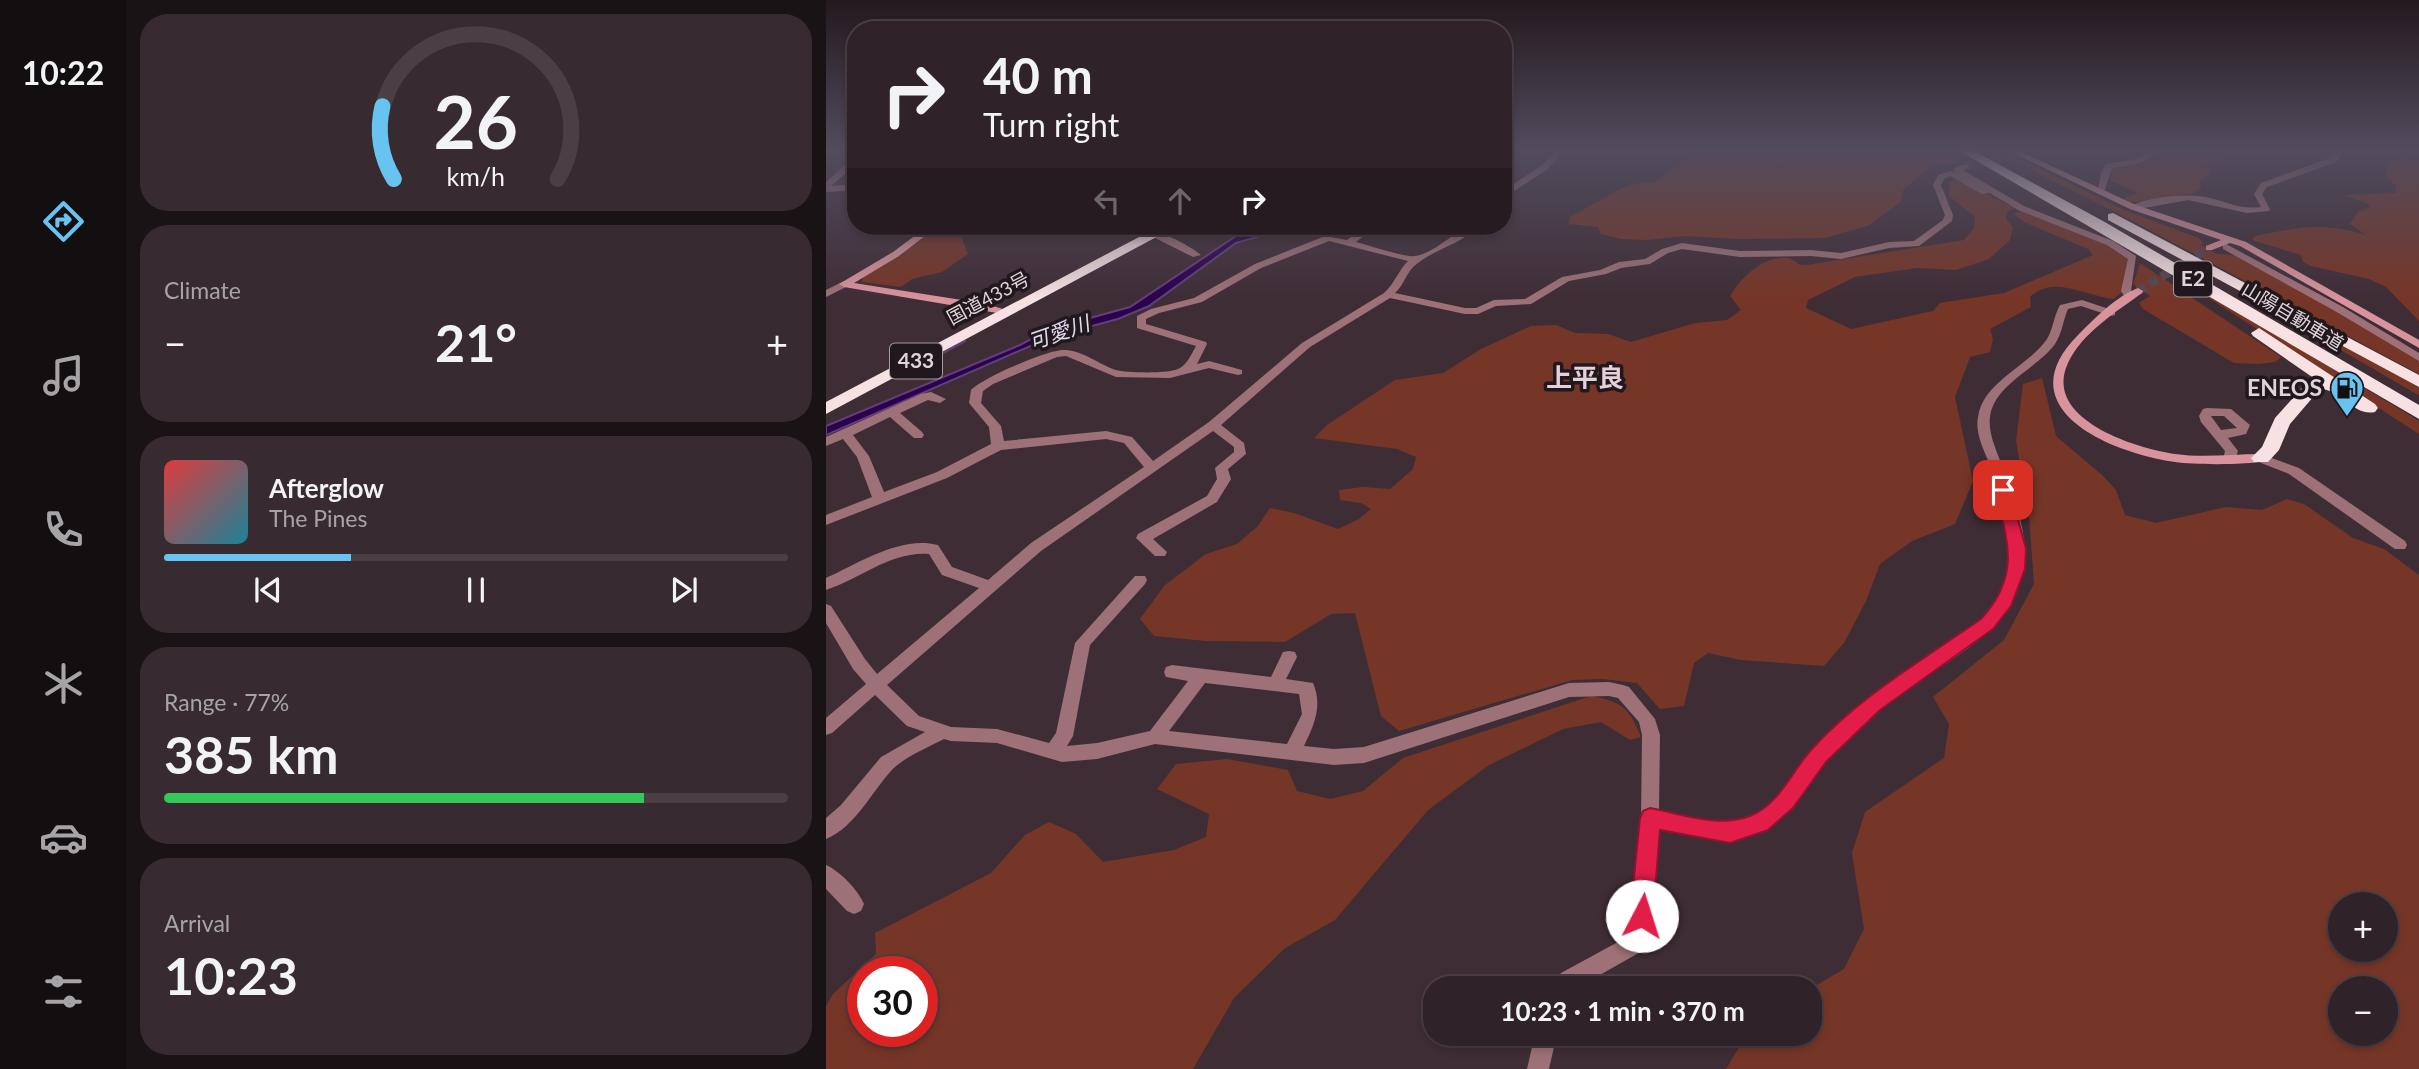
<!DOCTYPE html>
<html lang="en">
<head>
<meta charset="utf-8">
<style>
  body { margin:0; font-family:Lato,"Noto Sans JP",sans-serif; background:#372a30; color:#f1f3f6; height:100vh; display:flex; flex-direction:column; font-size:26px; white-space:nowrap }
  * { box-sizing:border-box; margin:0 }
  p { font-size:23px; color:#a7a4a8 }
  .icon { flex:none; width:38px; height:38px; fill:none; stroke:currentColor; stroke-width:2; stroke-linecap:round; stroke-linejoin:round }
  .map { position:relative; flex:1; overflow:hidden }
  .drawer { display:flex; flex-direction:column; gap:14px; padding:14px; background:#1a1316; width:700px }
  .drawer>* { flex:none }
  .top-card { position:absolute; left:21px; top:21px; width:665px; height:214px; border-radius:28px; box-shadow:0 4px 10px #0003,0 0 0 2px #4a3f45; background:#2f2228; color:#f1f3f6; overflow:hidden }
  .buttons { position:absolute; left:1502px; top:892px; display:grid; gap:14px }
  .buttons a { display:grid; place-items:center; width:70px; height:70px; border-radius:50%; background:#2f2228; box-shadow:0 4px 10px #0003,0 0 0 2px #4a3f45; font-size:35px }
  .speed { position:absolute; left:21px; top:956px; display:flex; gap:14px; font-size:35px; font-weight:700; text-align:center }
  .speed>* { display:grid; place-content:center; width:91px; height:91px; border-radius:50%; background:#2f2228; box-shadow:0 4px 10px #0003,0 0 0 2px #4a3f45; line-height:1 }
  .speed .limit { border:10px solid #d22; background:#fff; color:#111 }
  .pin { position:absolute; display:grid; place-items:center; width:60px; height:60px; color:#fff; margin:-30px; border-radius:14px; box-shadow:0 4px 10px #0006 }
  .me { position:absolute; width:77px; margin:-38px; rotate:5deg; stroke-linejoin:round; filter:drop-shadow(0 0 5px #0008) }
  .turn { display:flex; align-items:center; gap:24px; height:147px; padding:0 21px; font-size:32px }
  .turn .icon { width:91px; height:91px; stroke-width:2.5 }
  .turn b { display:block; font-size:49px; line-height:60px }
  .lanes { display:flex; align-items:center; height:66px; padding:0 21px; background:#0003; justify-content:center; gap:35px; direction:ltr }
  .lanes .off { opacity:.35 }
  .big { font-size:52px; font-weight:700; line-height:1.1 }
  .drawer .tile { flex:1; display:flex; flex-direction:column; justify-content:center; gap:10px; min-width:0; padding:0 24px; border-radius:28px; background:#372a30 }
  .drawer .dial { align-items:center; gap:0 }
  .dial svg { height:182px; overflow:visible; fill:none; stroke:#4a3f45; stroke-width:7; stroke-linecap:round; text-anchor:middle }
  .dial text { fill:#f1f3f6; stroke:none }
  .song { display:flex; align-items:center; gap:21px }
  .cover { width:84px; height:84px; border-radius:10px; background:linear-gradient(135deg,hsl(0 70% 55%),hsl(190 70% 35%)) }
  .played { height:7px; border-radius:4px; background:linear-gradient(90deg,#67c4f0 30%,#4a3f45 30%) }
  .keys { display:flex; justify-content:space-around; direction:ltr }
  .heat { display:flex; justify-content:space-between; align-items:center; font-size:38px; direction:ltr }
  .charge { height:10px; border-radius:5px; background:linear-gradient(90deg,#34c759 77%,#4a3f45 0) }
  .trip { position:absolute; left:597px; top:976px; width:399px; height:70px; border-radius:28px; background:#2f2228; box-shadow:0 4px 10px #0003,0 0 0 2px #4a3f45; font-weight:700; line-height:70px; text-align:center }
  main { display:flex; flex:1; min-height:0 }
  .tab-bar { display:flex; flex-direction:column; width:126px; justify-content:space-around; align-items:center; background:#130e10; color:#a7a4a8 }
  .tab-bar .icon { width:49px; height:49px }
  .tab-bar .current { color:#67c4f0 }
  .tab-bar b { font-size:32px; color:#f1f3f6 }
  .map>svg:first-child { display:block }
  .green { fill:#763627; fill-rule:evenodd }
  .water { fill:#2b014f; stroke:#614078; stroke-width:2 }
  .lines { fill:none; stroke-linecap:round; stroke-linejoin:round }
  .stream { stroke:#614078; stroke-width:2.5 }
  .street-tunnel { stroke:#57464e; stroke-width:9; stroke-dasharray:9 4.5; stroke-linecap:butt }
  .secondary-tunnel { stroke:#57464e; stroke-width:9; stroke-dasharray:9 4.5; stroke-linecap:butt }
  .street { fill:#9d7177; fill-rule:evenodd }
  .secondary { fill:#d8939c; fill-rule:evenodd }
  .highway { fill:#f7e1e3; fill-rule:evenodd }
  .route { fill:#e11d48; stroke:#92132f; stroke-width:2 }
  .labels { text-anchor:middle; stroke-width:7; stroke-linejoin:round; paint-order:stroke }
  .far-street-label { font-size:19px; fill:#dfd4d9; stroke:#20181c }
  .shield { fill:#20181c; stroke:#a69ca0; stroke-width:2 }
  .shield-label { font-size:21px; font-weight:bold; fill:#dfd4d9 }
  .far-water-label { font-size:21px; font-style:italic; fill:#e1daf0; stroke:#20181c }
  .poi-label { font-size:23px; font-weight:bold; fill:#dfd4d9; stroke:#20181c; text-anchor:end }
  .quarter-label { font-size:26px; font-weight:bold; fill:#e5cfd9; stroke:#20181c }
</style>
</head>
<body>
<main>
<nav class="tab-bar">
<b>10:22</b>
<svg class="icon current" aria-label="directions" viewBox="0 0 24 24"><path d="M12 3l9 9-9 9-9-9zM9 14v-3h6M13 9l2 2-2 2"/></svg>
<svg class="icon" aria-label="music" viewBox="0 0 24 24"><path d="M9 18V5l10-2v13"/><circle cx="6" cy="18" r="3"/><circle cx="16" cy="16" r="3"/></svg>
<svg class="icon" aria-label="phone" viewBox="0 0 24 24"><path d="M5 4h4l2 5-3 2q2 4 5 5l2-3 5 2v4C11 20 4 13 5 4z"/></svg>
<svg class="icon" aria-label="climate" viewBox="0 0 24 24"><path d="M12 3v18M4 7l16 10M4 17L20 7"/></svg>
<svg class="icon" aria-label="car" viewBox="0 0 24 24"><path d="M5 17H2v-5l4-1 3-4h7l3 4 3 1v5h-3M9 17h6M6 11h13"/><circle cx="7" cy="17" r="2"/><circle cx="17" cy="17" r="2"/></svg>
<svg class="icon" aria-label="filters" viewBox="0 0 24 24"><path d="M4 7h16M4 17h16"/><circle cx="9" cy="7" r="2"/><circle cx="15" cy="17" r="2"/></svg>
</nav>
<section class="drawer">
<div class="tile dial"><svg viewBox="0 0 100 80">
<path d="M14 69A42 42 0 1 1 86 69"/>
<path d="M14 69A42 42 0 0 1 9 37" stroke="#67c4f0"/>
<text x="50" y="56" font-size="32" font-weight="700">26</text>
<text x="50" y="72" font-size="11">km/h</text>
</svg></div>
<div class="tile"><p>Climate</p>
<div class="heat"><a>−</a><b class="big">21°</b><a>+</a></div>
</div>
<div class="tile">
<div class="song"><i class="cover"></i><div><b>Afterglow</b><p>The Pines</p></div></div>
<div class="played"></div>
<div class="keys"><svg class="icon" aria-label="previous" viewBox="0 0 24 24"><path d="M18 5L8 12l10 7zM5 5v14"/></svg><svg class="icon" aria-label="pause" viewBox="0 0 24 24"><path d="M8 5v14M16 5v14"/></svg><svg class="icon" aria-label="next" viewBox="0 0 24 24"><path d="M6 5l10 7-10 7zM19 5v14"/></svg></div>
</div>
<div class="tile"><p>Range · 77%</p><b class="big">385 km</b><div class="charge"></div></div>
<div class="tile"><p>Arrival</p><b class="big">10:23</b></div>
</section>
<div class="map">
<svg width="1593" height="1069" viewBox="0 0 1593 1069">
  <rect width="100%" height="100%" fill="#3f2d36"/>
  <!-- green -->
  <path class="green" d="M874,150H1128L1138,156C1128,167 1116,162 1105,167C1100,169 1084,185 1077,190L1075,202L1042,226L999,238L916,239L858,236L821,240L796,239L775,234L772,227L743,224L744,217L796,188L811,183H828Z
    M1164,150H1175L1296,209L1372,238L1377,242L1375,245L1391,254L1410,255L1593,354V374L1303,219Z
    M1370,150H1426L1404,158L1381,162L1378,165L1385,169L1386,173L1374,181L1375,188L1368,193L1302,203L1297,201L1300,197L1312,193L1285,181V172L1290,167L1326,161L1328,156L1338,153Z
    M1575,159L1593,160V321L1560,287L1543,279L1485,266L1477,262L1475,255L1426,240L1429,236C1473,227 1497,222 1540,235L1524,224L1532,212L1544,207L1543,204L1517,195L1570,193L1571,186L1561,178L1560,165Z
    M1130,180L1189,208L1181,212L1180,218L1187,228L1184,240L1163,259L1130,270L1091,268L1029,277L982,300L980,308L1025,329L1107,311L1114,303L1178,293L1267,255L1262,249L1198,222L1187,214L1196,211L1282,244L1303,258L1296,292L1288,299C1259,296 1228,274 1204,297L1205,307L1164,329L1167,339L1164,352L1144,357L1129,397L1147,481L1129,524L1086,541L1054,564L1040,601L1018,643L998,666L915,660L882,653L868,663L858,706L834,709L811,683L777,679L746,680L573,731L555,716L529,613L505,614L459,642L380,641L328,636L314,619L339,585L380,554L411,544L432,526L444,508L468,513L512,529L533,519L545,509L535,503L514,500L513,490L537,487L564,489L587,469L590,457L571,449L488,438L501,425L569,380L617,373L655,349L705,326L730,325L749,333L782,334L805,342L869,323L901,320L915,310L904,296C915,277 938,255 962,258C967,259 971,264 977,265C982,265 988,264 993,263L1138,240L1148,228L1149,217L1123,196L1124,182Z
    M112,226H131L142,254L116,272L86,279L75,287L36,282L37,277L76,254Z
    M1325,240L1593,384V395L1587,392Z
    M1314,263L1455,357L1449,362L1433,364L1408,363L1317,309L1313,303L1324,296L1307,284Z
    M1373,288L1593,421V434L1369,289Z
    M1216,378L1230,436L1276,475L1290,490L1299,515L1330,523L1400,507L1436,510L1461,499L1478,504L1527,538L1558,549L1593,575V1069H900L921,1034H984V989L1018,969L1038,929L1026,853L1039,812L1118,758L1123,724L1107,697L1178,640L1208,584L1203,515L1190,441L1197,384ZM1514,905H1559V950H1514ZM1514,989H1559V1034H1514Z
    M765,696C796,702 803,707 815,737L804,740L775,722L737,729L663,765L602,810L509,920L459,948L408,998L367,1069H0V1006L7,994L50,954L49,933L165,873L199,835L223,822L250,834L277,862L348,850L380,837L383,814L331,789L350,764L401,759L462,770L471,791L504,799L537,791L577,758ZM37,971H96V1031H37Z"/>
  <!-- water -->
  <path class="water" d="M446,226H470L410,243L323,306L292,319L225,337L0,435V426L194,345L224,329L304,307L413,234Z"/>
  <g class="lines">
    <!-- stream -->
    <path class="stream" d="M89,368L139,341"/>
    <!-- street-tunnel -->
    <path class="street-tunnel" d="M1140,166L1186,155"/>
    <!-- secondary-tunnel -->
    <path class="secondary-tunnel" d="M1312,291L1383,248"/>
    <!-- street -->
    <path class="street" d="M0,150H8L0,155Z
      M731,150H739L722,169L677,198V191L716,165Z
      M1326,150H1345L1331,153L1315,163L1286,168L1278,192L1271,194L1276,170L1280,164L1310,159Z
      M1508,150H1516L1515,156L1510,162L1441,187L1436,194L1444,209L1443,211L1421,213L1362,200L1307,210L1303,207C1320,197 1359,193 1380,197C1398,201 1415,210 1435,207L1428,194L1435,183L1504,158Z
      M27,158H30V164L5,186L30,184V190L0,192V182Z
      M1140,164L1144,166L1137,170L1198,206L1287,241L1310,256L1305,291L1309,297L1308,299H1300L1295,291L1302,259L1281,245L1192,210L1164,193L1156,194L1124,176L1118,179L1115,185L1127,215L1126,221L1093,246L1063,248L1015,259L985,256L914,257L856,249L842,253L824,264L795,268L780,274L743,281L705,304L670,306L652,314H639L564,298L484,347L395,425L418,443L420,454L402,469L405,479L391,502L327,539L341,552L339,556H329L310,538L312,534L381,496L391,479L389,468L408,452V447L387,431L215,551L61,685L93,716L125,727L171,729L223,743L230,733L249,643L309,576H319L321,580L319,584L264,645L247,736L241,746L271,743L324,731L362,681L340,677L338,672L340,667L346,665L445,677L457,652L463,651L469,652L471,657L460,679L487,683C497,706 488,725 478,746L508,749L538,747L743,683L783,682L797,685L803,687L829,719L834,735L833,811C862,817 899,830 927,816C955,803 967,772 986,750C1003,732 1022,715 1041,700C1080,669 1160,634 1178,586C1194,546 1176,501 1163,463C1157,448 1149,433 1152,417C1157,383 1198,368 1218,343C1227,333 1227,317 1234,305L1256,300L1289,311V315L1285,316L1255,306L1242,309C1237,320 1236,334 1229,344C1211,369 1168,384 1164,417C1162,433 1170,449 1175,463C1190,501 1208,546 1193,586C1174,639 1112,666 1069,697C1048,713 1028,731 1009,750C985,774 972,812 941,829C905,847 869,836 832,828L821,943L818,950L749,989H726L735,973L801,937L815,818L816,735L813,722L792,698L783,696L743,697L538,763L508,765L329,744L271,759L236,762L171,743L125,741L118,739C101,748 78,757 65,771C45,793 29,827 0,839V818L15,805L55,757L99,732L81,726L49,695L6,733L0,735V718L40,684L27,669L0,623V604L5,606L39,659L51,674L153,588L116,575L103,554C65,551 34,579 0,590V578C33,563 75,535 112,545L126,567L162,580L205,543L318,467L298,443L280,439L175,450L121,478L0,525V515L46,497L31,457L17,439L0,446V437L95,394L105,392L120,399L114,403L102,400L74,413L96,432L98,435L96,438H88L64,417L27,435L43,456L58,492L111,472L165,444L163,427L143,403L145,390C157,378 222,349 239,350C256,350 274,365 290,370C301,373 346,374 354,368C362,363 366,353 370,346L311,328V316L325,309L368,298L429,264L499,236L521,240L535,230L536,226H544V231L530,242C542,245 580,258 589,256C612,253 630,226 652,226C636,244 611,248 592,263C580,271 579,284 569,293L639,308H650L668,300L699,299L736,277L774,270L793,262L819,259L836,249L856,243L914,251L985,250L1015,253L1063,242L1088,241L1117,220L1119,215L1107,185L1112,175L1124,171L1131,173L1127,170L1128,168ZM503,241L582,261C572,271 569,283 558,293L476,343L383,422L327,461L306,437L280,431L178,441L175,426L155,403L157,391L167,384L231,357L240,356L290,377L344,378L383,368L412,375L416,374V370L383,361L371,364L381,344L380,342L320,324V319L333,313L376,302L435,268ZM379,683L473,694L476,714L461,744L343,731Z
      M160,226H171L164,230L161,229Z
      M206,226H220L202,233L197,230Z
      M295,226C321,225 355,239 375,255L367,257L327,237Z
      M1400,244L1517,307L1593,353V361L1509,311L1397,249V245Z
      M18,281L22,282V286L0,297V290Z
      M1381,408L1405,409L1424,425L1420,434L1402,438L1412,451L1408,462H1398L1397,459L1399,451L1375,422L1373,416L1377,409ZM1385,416H1398L1411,428L1395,430Z
      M1435,454L1473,468L1579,541L1581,545L1579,549H1569L1463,474L1430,461L1429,458Z
      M0,865C14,871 32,890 38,904L35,911L28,914L21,911L0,889Z
      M709,1034H731L723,1069H701Z"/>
    <!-- secondary -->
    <path class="secondary" d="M1181,150H1191L1310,205L1420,242L1593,340V348L1414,246L1404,243L1386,250H1380V246L1395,240L1304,209Z
      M102,226H112L73,256L28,283L161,304L183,311V315L18,287L13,284L67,252Z
      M1312,288L1317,291L1316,293C1290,312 1256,333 1242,363C1216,419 1309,448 1349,454C1377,458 1406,454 1435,454L1441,458L1440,461C1420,465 1369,465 1349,462C1284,453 1178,408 1253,334C1269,318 1291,296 1312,288Z"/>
    <!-- highway -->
    <path class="highway" d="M1132,150H1146L1277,221L1593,405V419Z
      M1287,213L1593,375V387L1282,220V214Z
      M334,226H351L0,414V402Z
      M1433,328L1549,404L1552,408L1549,412C1528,417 1515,389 1494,389L1464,424L1453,450L1442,462H1428L1425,458L1436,447L1449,418L1483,380L1489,379L1427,336L1425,333Z"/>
  </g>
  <!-- sky -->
  <linearGradient id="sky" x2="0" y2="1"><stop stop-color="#23191e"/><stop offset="0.5" stop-color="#524c5d"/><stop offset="1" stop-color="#524c5d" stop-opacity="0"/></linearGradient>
  <rect width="1593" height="299" fill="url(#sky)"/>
  <!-- route -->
  <path class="route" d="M1177,485L1184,490L1200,549L1199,569L1185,606L1167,629L1054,710L1000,762L967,808L942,830L904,843L834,830L827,916L824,924L816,927L807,924L804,916L814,818L817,811L824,808C856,814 893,828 924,816C953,805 966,771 985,750C1032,697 1098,659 1155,619C1195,575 1182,542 1169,490Z"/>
  <!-- icons -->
  <defs>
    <symbol id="fuel-pin" viewBox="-11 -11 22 30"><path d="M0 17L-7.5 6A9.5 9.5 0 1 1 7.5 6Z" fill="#67c4f0" stroke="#20181c"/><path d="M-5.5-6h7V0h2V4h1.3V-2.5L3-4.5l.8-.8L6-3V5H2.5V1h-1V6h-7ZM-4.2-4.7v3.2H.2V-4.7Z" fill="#111"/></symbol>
  </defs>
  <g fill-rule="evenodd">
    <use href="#fuel-pin" x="1502" y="369" width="38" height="52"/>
  </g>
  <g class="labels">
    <!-- far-street labels -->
    <g class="far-street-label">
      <text transform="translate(162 298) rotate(-28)" y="7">国道433号</text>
      <text transform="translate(1467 316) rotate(31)" y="7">山陽自動車道</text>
    </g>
    <!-- shield labels -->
    <g class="shield">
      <rect x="1348" y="261.5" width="38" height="35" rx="5"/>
      <rect x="64" y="343.5" width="52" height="35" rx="5"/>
    </g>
    <g class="shield-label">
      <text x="1367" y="286">E2</text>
      <text x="90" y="368">433</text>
    </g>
    <!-- far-water labels -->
    <g class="far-water-label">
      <text transform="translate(233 333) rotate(-19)" y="7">可愛川</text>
    </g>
    <!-- poi labels -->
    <g class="poi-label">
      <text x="1496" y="396">ENEOS</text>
    </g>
    <!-- quarter labels -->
    <g class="quarter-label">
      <text x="759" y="387">上平良</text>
    </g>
  </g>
</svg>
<div class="buttons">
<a>+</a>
<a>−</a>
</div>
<div class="speed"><div class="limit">30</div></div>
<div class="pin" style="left:1177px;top:490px;background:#d93025"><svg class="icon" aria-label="arrive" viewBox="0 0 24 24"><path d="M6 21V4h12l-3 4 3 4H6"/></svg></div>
<svg class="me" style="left:816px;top:916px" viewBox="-20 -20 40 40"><circle r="19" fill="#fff"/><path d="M0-13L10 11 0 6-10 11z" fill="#e11d48"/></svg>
<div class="trip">10:23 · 1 min · 370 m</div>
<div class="top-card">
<div class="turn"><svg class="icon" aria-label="right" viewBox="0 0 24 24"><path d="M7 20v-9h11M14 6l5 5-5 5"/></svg><div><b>40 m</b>Turn right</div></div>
<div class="lanes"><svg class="icon off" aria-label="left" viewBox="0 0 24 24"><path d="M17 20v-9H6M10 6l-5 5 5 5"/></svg><svg class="icon off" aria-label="ahead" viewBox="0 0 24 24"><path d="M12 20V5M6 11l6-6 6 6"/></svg><svg class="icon" aria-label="right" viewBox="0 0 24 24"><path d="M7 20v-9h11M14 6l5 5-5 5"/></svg></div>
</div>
</div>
</main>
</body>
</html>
